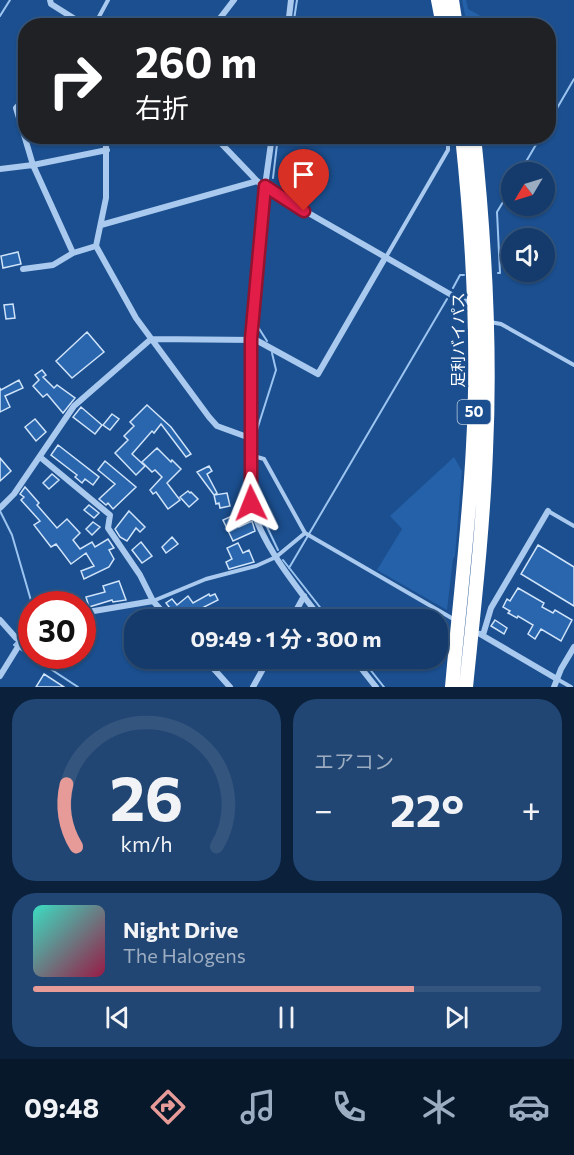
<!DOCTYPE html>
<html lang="ja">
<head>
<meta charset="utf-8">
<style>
  body { margin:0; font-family:Commissioner,"Noto Sans JP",sans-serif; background:#214673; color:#f1f3f6; height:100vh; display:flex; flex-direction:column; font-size:22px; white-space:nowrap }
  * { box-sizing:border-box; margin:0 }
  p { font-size:20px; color:#9dadc1 }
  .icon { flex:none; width:33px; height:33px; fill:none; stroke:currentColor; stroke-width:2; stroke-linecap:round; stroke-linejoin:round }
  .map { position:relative; height:687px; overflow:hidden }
  .drawer { display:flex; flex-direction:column; gap:12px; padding:12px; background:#0b203b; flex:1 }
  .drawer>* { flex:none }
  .banner { position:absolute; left:18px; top:18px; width:538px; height:126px; border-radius:24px; box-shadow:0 2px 4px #0004,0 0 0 2px #33557e; background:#202124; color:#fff; overflow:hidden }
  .needle { width:39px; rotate:232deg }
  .tools { position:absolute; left:501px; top:162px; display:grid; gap:12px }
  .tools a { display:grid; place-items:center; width:54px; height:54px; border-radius:50%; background:#143b6b; box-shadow:0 2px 4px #0004,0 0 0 2px #33557e; font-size:30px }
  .speed { position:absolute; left:18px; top:591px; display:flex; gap:12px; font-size:30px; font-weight:700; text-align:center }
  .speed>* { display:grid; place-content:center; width:78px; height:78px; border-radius:50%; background:#143b6b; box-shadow:0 2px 4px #0004,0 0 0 2px #33557e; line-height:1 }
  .speed .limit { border:9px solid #d22; background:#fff; color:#111 }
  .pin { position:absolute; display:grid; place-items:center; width:51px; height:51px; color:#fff; margin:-62px -26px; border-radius:50% 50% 50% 0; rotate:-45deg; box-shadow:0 0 6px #0007 }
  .pin .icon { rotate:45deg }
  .me { position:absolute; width:66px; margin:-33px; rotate:358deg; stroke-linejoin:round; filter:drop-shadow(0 0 4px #0008) }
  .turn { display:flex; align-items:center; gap:21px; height:126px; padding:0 18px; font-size:27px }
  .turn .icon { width:78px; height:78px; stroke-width:2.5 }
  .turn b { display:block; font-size:42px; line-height:51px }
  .big { font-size:45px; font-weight:700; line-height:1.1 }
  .drawer .widget { flex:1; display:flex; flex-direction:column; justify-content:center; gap:9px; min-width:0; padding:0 21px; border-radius:24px; background:#214673 }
  .drawer .dial { align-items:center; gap:0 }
  .dial svg { height:156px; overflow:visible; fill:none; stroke:#33557e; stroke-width:7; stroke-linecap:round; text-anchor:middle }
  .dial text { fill:#f1f3f6; stroke:none }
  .song { display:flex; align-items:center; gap:18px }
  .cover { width:72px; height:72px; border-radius:9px; background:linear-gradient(135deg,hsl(170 70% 55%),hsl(340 70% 35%)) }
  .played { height:6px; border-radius:3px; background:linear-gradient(90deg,#e69b98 75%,#33557e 75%) }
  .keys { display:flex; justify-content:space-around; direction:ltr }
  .heat { display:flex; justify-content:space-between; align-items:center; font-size:33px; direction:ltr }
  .drawer .tiles { flex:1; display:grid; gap:12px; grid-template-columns:1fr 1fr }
  .widget:last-child { grid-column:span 2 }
  .trip { position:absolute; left:124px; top:609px; width:324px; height:60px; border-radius:24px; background:#143b6b; box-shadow:0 2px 4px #0004,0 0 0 2px #33557e; font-weight:700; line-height:60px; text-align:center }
  .tab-bar { display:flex; height:96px; justify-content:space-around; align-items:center; background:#08182b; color:#9dadc1 }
  .tab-bar .icon { width:42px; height:42px }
  .tab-bar .active { color:#e69b98 }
  .tab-bar b { font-size:27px; color:#f1f3f6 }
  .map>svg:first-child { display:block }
  .green { fill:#2461a8 }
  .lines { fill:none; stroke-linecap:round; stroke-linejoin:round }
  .stream { stroke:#9cc4f0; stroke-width:2 }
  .building { fill:#2a66ad; stroke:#cfe3fa; stroke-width:1.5 }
  .lane { stroke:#a9c9ee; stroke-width:4 }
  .street { stroke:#a9c9ee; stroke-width:6 }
  .highway { stroke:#fff; stroke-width:14 }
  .route-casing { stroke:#92132f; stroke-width:15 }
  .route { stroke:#e11d48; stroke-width:10 }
  .labels { text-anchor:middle; stroke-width:6; stroke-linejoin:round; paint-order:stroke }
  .shield { fill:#1b4f8f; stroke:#bbcadd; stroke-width:1.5 }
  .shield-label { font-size:15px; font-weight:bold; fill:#fff }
  .street-label { font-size:16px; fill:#fff; stroke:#1b4f8f }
</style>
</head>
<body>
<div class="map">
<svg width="574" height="687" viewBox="0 0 574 687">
  <rect width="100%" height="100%" fill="#1b4f8f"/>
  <!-- green -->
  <path class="green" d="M462,0H466L468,9L497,25H467Z
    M454,457L462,471L455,556L453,559L447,610L377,570L402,529L390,516Z"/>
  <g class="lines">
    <!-- stream -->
    <path class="stream" d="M0,16L10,0
      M293,26L297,0
      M549,122L574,79
      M520,172L541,136
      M273,178L278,136
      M498,273H500L497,212L512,187
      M453,288L460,275H464
      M267,341L258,327L269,205
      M255,452L256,433L276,370L272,353
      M255,461L257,506L278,550
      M0,511L12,535L32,604
      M283,560L330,620
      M289,568L447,299
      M32,628L14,645L78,687
      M361,658L384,687"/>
  </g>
  <!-- building -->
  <path class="building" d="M18,252L21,264L3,268L1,256Z
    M13,304L15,318L6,319L4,305Z
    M87,332L104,352L72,378L56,361Z
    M42,370L46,375L43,377L54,388L57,385L75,398L63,413L47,394L43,397L33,386L39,380L35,375Z
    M19,380L23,388L5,396L10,407L0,412V388L1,390Z
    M147,405L171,427L191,454L186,457L161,424L154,433L152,431L132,454L145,466L136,475L115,453L128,440L124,436L134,426L130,422Z
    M81,407L102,425L95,434L73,417Z
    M112,414L119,419L110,430L103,425Z
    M35,419L46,432L36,441L25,427Z
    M58,445L99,477L93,485L85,479L82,483L75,477L77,475L51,455Z
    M157,448L171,462L172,460L181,469L167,483L180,500L168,509L156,492L153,494L150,490L162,477L155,470L152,472L142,462Z
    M0,458L11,471L0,481Z
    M105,461L136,487L113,509L108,503L106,505L99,499L115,484L98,470Z
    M209,466L212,471L207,474L217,493L214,495L197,472Z
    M52,474L59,480L49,489L43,483Z
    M25,487L39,503L37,505L57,528L67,519L80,533L73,540L80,549L92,542L95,547L108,539L114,548L109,550L114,559L109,567L84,579L81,571L94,566L86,553L71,564L56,544L51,547L34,525L40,521L21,500L24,497L20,494Z
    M188,491L190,493L191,492L198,499L189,507L180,497Z
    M227,493L230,506L220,508L219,503L216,504L214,495Z
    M89,505L99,513L94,518L84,510Z
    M129,511L145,527L140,532L136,528L127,541L120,537L115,529Z
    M234,515L239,527L252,521L255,531L233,541L223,520Z
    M93,522L100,527L92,535L86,529Z
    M172,537L178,544L166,553L162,547Z
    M141,542L152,556L142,563L132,550Z
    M238,543L243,553L249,550L254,562L229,569L226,562L232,559L227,548Z
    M538,545L574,567V606L521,574Z
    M119,581L126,600L113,602L112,600L89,607L86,597L105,592L103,586Z
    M518,588L544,603L542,607L553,613L555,610L572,620L561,641L541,629L535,639L528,634L533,625L518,616L517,618L508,613L510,611L503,607L507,599L510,601Z
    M68,592L72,604H60L57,595Z
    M209,594L210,596L215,594L218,600L198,610L202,620H192L188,612L179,620H175L171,613L173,612L166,603L172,599L177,605L188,596L193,603Z
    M268,610L276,620H256Z
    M495,620L507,628L504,634L491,626Z
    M44,674L64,687H36Z"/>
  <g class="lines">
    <!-- lane -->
    <path class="lane" d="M94,26L108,0
      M386,257L448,150V136
      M490,322L501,324L574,365
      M250,455L264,459L305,533L455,620
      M548,511L574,526
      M153,601L206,579L256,566L276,557L305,533
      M557,679L571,687"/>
    <!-- street -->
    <path class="street" d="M50,0L51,4L86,26
      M214,26L234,0
      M288,26L291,0
      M26,97L16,108L33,165L73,253L96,246
      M106,136V198L96,246L136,318L209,417L217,426L250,438
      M214,136L257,181L270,191L462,301L473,303
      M272,136L265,186L251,339L249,493C255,537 295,585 322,620
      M0,169L33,165L107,150
      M101,225L257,181
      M23,269L53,265L73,253
      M40,457L110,515L108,528L140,575L153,601L170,620
      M0,508L14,494L74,406L151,339L256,340L318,374L385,258
      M82,613L153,601
      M0,620L16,638L21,642
      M291,620L304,596
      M480,634L557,679
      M483,635L491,608L548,511
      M204,658L230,687
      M353,658L376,687
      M0,676L21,642L32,634
      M253,687L269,658
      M554,687L561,669L574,647"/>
    <!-- highway -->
    <path class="highway" d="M438,0L443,26
      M452,0L456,26
      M452,687C459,607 469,527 473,446C479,343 473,240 462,136
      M466,687C474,608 483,530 486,451C491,346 485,241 474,136"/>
  </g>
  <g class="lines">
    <defs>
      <path id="route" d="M251,503V339L265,186L304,211"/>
    </defs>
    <!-- route casing -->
    <use href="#route" class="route-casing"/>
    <!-- route -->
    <use href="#route" class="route"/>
  </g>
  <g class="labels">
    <!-- shield labels -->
    <rect class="shield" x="457.5" y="400" width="33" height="24" rx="4.5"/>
    <g class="shield-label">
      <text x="474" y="417">50</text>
    </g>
    <!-- street labels -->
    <g class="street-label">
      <text transform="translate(458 340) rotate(-90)" y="6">足利バイパス</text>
    </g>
  </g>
</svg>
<div class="tools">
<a><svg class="needle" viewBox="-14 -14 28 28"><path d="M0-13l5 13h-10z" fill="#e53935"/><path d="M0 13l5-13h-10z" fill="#9dadc1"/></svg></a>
<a><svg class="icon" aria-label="sound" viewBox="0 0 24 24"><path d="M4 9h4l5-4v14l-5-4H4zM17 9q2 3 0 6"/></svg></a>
</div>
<div class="speed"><div class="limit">30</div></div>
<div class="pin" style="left:304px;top:211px;background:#d93025"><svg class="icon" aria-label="arrive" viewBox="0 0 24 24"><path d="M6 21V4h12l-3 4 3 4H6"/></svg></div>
<svg class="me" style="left:251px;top:503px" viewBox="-20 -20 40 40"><path d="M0-17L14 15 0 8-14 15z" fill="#e11d48" stroke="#fff" stroke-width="4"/></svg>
<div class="trip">09:49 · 1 分 · 300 m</div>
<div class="banner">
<div class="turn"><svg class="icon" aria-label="right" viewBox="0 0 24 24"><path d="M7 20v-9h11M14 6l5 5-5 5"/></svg><div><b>260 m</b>右折</div></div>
</div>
</div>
<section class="drawer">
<div class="tiles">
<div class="widget dial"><svg viewBox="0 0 100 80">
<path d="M14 69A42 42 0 1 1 86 69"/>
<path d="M14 69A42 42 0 0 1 9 37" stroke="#e69b98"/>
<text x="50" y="56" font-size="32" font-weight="700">26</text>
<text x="50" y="72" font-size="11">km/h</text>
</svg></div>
<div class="widget"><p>エアコン</p>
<div class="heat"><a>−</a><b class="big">22°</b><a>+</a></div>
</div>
<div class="widget">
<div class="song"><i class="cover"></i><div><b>Night Drive</b><p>The Halogens</p></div></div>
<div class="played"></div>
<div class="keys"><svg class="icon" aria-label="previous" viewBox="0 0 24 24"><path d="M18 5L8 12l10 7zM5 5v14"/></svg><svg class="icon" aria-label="pause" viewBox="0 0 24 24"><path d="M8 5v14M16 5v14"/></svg><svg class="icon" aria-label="next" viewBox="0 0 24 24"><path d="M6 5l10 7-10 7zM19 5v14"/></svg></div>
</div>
</div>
</section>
<nav class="tab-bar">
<b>09:48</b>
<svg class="icon active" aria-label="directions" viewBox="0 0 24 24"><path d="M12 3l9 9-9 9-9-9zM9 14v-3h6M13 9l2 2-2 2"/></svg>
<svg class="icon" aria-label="music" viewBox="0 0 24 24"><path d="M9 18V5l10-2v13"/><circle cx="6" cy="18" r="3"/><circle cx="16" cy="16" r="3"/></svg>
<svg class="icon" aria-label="phone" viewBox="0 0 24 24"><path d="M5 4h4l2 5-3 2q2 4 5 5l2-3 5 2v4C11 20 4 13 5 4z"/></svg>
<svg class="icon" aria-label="climate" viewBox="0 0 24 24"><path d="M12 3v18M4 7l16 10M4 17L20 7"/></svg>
<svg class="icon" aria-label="car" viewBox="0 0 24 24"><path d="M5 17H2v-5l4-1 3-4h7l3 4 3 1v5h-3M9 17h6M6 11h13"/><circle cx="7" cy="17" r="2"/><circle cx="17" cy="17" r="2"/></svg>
</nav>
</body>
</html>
